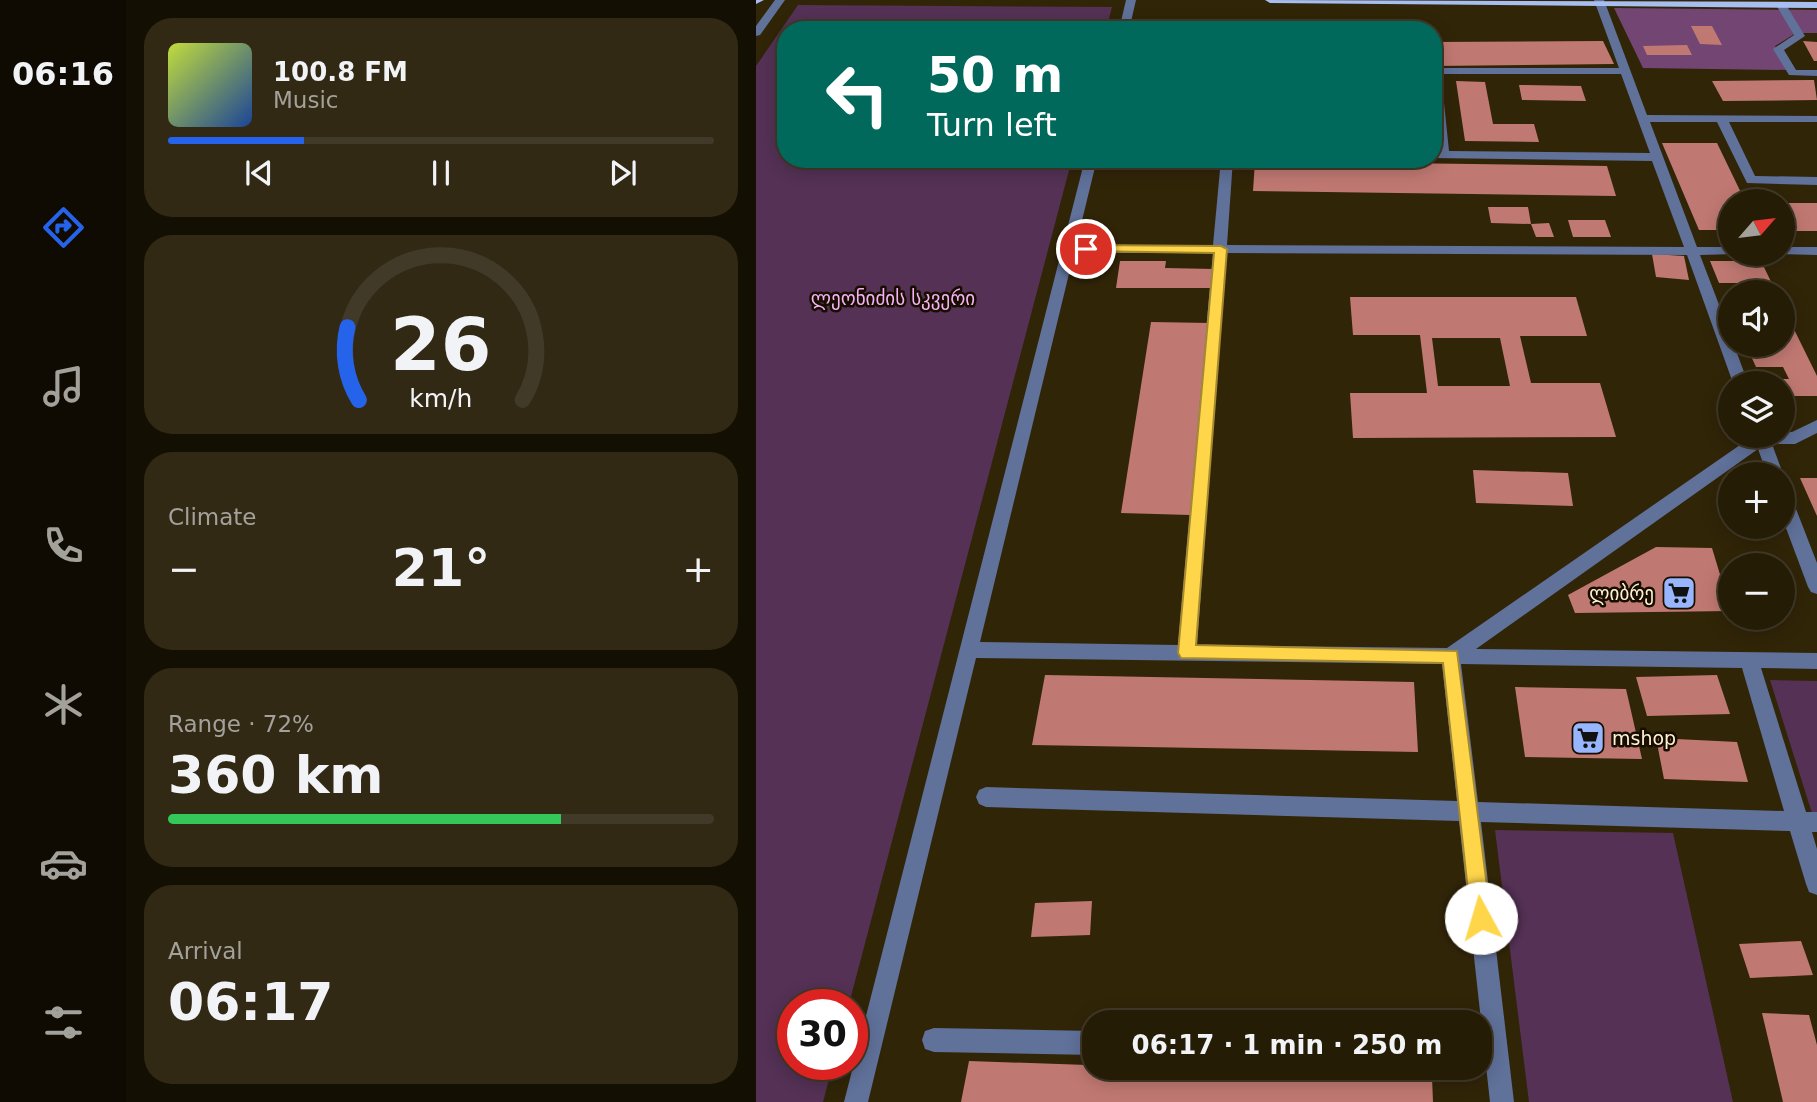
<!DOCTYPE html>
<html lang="en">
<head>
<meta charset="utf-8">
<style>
  body { margin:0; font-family:"DejaVu Sans","Noto Sans Georgian",sans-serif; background:#312914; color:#f1f3f6; height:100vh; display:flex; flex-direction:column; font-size:26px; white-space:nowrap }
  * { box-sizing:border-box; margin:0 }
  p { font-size:23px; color:#a3a19b }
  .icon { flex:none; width:38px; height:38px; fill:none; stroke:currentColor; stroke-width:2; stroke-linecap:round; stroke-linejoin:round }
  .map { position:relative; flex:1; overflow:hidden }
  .details { display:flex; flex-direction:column; gap:18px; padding:18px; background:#140f03; width:630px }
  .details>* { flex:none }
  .top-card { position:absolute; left:21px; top:21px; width:665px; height:147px; border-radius:28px; box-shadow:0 4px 18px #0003,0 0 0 2px #423a28; background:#00695c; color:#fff; overflow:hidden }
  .needle { width:46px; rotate:62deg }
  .tools { position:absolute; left:962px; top:189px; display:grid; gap:14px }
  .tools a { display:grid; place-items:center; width:77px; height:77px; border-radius:50%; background:#251c06; box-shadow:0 4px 18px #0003,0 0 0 2px #423a28; font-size:35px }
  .speed { position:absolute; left:21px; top:989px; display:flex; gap:14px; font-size:35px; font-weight:700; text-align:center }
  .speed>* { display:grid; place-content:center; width:91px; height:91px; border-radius:50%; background:#251c06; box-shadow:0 4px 18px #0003,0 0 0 2px #423a28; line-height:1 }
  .speed .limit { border:10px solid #d22; background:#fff; color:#111 }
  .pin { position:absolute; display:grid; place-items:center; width:60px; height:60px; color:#fff; margin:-30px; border:4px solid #fff; border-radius:50%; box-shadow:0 2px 7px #0007 }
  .me { position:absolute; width:77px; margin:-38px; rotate:354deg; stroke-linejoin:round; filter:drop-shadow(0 0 5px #0008) }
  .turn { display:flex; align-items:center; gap:24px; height:147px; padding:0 35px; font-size:32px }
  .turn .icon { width:91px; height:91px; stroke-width:2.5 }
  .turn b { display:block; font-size:49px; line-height:60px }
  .big { font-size:52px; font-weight:600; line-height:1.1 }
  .details .tile { flex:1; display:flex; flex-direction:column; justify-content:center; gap:10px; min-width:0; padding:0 24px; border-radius:28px; background:#312914 }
  .details .dial { align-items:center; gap:0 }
  .dial svg { height:182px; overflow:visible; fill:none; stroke:#423a28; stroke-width:7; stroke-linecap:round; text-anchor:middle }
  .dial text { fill:#f1f3f6; stroke:none }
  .song { display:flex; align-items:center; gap:21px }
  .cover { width:84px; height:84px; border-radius:10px; background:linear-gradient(135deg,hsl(70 70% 55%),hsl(220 70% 35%)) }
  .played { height:7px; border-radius:4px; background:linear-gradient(90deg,#2563eb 25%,#423a28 25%) }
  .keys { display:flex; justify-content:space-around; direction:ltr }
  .heat { display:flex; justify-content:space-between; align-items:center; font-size:38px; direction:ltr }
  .charge { height:10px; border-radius:5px; background:linear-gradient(90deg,#34c759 72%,#423a28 0) }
  .trip { position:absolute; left:326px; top:1010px; width:410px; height:70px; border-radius:28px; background:#251c06; box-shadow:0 4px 18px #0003,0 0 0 2px #423a28; font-weight:600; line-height:70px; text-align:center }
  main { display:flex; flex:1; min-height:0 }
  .tabs { display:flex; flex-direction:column; width:126px; justify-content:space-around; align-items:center; background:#0f0b02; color:#a3a19b }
  .tabs .icon { width:49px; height:49px }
  .tabs .active { color:#2563eb }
  .tabs b { font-size:32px; color:#f1f3f6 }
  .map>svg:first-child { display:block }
  .green { fill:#543155 }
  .forest { fill:#724573 }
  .building { fill:#c07972; fill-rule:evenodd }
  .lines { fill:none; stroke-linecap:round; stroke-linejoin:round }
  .minor { fill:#60719a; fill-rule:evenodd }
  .major { fill:#a7bef0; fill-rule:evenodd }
  .route { fill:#ffd54a; stroke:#a68a30; stroke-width:2 }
  .labels { text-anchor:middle; stroke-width:5; stroke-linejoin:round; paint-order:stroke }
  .park-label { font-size:19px; fill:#f6b1f7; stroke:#170e00 }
  .poi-label { font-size:19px; fill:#fff2d6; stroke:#170e00; text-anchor:end }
</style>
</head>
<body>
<main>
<nav class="tabs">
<b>06:16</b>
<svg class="icon active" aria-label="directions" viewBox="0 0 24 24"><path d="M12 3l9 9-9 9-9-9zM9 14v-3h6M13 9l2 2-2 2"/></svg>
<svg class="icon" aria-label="music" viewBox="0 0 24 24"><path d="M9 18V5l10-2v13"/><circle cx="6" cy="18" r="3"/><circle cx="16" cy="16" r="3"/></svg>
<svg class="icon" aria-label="phone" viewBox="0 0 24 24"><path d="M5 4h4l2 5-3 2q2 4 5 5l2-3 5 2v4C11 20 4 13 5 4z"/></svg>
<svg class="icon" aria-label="climate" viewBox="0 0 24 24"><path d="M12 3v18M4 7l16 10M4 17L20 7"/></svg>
<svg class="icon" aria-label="car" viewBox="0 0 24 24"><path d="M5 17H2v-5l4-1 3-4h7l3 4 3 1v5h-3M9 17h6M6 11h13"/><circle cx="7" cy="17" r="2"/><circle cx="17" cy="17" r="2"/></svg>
<svg class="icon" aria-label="filters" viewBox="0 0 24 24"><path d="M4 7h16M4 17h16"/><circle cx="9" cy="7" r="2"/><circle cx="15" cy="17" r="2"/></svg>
</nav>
<section class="details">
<div class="tile">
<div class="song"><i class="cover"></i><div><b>100.8 FM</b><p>Music</p></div></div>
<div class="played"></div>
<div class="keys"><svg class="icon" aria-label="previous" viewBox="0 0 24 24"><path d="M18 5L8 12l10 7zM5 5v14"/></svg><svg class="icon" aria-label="pause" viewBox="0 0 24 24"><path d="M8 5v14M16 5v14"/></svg><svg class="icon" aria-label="next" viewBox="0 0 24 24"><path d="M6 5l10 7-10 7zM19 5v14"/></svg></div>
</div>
<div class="tile dial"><svg viewBox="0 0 100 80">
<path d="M14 69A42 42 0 1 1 86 69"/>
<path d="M14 69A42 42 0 0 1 9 37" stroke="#2563eb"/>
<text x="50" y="56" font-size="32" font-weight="700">26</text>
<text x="50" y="72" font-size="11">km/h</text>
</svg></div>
<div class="tile"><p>Climate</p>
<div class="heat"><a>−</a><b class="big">21°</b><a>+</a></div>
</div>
<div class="tile"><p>Range · 72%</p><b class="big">360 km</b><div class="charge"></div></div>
<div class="tile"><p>Arrival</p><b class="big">06:17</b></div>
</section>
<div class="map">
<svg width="1061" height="1102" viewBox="0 0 1061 1102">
  <rect width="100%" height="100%" fill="#312508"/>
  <!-- green -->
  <path class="green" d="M42,5L356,7L350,30H30V159H316L93,1004H37V1064H77L67,1102H0V66Z
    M1014,680L1061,681V829Z
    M739,830L917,833L977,1102H773Z"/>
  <!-- forest -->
  <path class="forest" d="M858,8L1061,10V33H1040L1019,46L1033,70L887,68Z"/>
  <!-- building -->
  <path class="building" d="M935,26H956L966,45L944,44Z
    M847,41L858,64L677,66V42Z
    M1047,41L1061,42V61H1058Z
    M931,45L936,55H891L887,46Z
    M1058,80L1061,100L967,101L956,81Z
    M700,81L729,82L737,124H778L783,142L709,141Z
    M763,85L825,86L830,101L766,100Z
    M906,143H961L989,201H975V230H943Z
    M499,161L851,166L860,196L497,191Z
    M1027,203H1061V231H1027Z
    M732,207H772L775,224L735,223Z
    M812,220H849L855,237H817Z
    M793,223L798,237H780L775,224Z
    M896,254L928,256L933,280L900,277Z
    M364,261H410L409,268L458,269L456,288H360Z
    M954,261H1005L1020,292H992L988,283H963Z
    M594,297H820L831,336H764L775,383H844L860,437L597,438L594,393H671L664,335H597ZM676,338H744L754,386H682Z
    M1027,307L1061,376V396H1027V383H1007L1005,379H1033L1027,367H1000L990,345H1027Z
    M395,322L454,323L434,515L365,513Z
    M717,470L812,473L817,506L720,503Z
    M1044,478H1061V516Z
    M900,547L956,548L975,611L819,613L812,595Z
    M289,675L658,682L662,752L276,745Z
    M961,675L974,714L891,716L880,677Z
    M759,687L870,689L886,759L769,757Z
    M900,738L981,742L992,782L908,779Z
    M336,901L334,935L275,937L279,903Z
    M1045,941L1057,975L994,978L983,944Z
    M1006,1013L1053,1015L1061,1045V1102H1027Z
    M213,1061L676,1077L677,1102H205Z"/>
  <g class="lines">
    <!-- minor -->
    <path class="minor" d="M19,0H29L4,35L0,36V26Z
      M370,0H380L373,30H363Z
      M838,0H848L891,115L1061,116V122H973L999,176L1061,177V185L991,183L961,122H894L941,247H975V254H980L944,255L975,336V345H978L992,383H977L931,255L470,253L441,645L691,648L997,436H1027V432H1036L1061,420V433L1039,444H1016L1027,474H1011L1002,449L720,649L1061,653V669L1005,668L1050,812H1061V832H1056L1061,849V895L1053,892L1050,884L1034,831L725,822L758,1102H734L703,821L230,807L223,804L220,797L223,790L230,787L701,801L686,664L220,658L112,1102H88L329,159H341L320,245H457L465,159H477L471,245L928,247L896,161L677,158V152L681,151L677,68H863ZM685,74H865L894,153L693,151ZM318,253H457L422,645L224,642ZM705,664L986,668L1028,811L722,802Z
      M1025,2L1029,3L1049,36L1028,50L1040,70H1061V76L1033,75L1017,49L1038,35L1020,5Z
      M1027,247H1061V255L1022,254H1027Z
      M1027,490L1035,496L1061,563V594L1055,592L1052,587L1027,520Z
      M178,1028L338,1031V1055L178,1052L169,1049L166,1040L169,1031Z"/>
    <!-- major -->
    <path class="major" d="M0,0H8L0,4Z
      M509,0L1061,2V8L514,3Z"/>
  </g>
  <!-- route -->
  <path class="route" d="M330,245L465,246L471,249L440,645L701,651L735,918L732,925L725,928L718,925L715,918L687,663L425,658L422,653L458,253L326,251L324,249Z"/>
  <!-- icons -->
  <defs>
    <symbol id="supermarket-square" viewBox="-11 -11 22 22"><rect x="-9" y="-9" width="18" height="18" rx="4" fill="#97b6fd" stroke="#170e00"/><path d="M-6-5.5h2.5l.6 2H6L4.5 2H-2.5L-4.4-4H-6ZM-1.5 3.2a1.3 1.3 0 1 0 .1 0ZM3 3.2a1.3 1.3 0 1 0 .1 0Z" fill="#111"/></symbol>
  </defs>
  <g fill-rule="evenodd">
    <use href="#supermarket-square" x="904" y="574" width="38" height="38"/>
    <use href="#supermarket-square" x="813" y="719" width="38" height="38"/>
  </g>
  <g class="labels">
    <!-- park labels -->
    <g class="park-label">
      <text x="137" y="305">ლეონიძის სკვერი</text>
    </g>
    <!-- poi labels -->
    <g class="poi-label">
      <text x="898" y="600">ლიბრე</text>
      <text x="856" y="745" text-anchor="start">mshop</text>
    </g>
  </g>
</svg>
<div class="tools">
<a><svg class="needle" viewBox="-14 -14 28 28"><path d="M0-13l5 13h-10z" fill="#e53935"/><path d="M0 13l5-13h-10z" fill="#a3a19b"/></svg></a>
<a><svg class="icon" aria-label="sound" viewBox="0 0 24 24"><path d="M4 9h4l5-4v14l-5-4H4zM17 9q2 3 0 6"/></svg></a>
<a><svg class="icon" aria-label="layers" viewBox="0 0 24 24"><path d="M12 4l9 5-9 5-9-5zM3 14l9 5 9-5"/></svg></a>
<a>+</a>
<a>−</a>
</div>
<div class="speed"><div class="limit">30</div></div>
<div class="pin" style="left:330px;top:249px;background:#d93025"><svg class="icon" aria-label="arrive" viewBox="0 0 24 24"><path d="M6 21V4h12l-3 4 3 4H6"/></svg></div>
<svg class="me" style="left:725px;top:918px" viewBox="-20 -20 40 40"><circle r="19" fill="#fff"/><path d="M0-13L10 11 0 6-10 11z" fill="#ffd54a"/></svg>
<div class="trip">06:17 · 1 min · 250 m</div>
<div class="top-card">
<div class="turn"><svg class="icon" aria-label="left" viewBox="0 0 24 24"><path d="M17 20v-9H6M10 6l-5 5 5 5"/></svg><div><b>50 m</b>Turn left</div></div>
</div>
</div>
</main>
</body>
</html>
